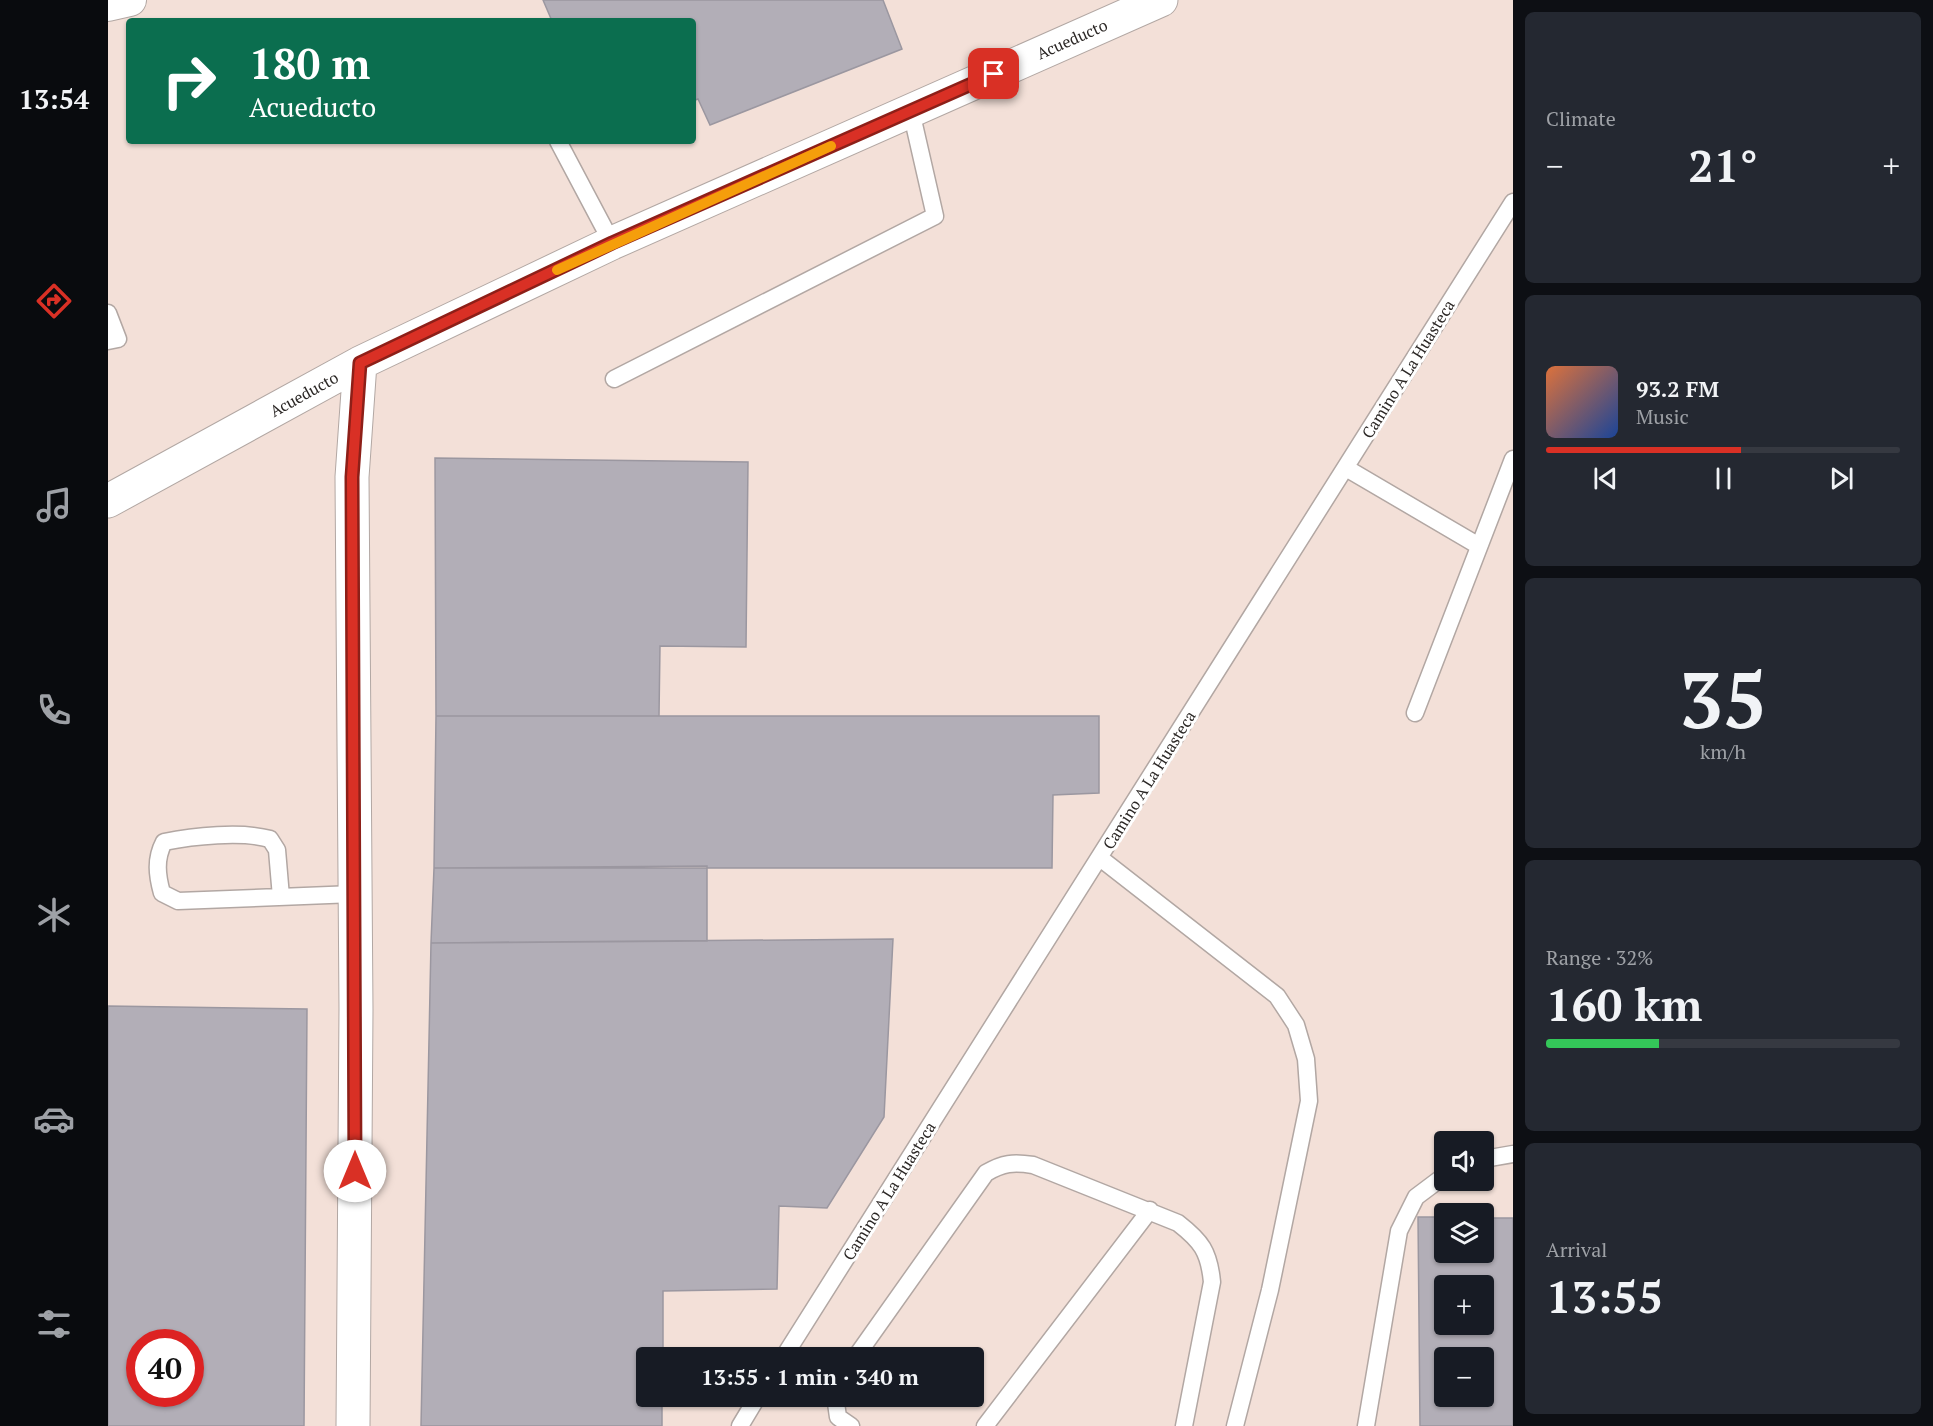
<!DOCTYPE html>
<html lang="en">
<head>
<meta charset="utf-8">
<style>
  body { margin:0; font-family:"PT Serif",serif; background:#242831; color:#f1f3f6; height:100vh; display:flex; flex-direction:column; font-size:22px; white-space:nowrap }
  * { box-sizing:border-box; margin:0 }
  p { font-size:20px; color:#9ea1a6 }
  .icon { flex:none; width:33px; height:33px; fill:none; stroke:currentColor; stroke-width:2; stroke-linecap:round; stroke-linejoin:round }
  .map { position:relative; flex:1; overflow:hidden }
  .panel { display:flex; flex-direction:column; gap:12px; padding:12px; background:#0d0f14; width:420px }
  .panel>* { flex:none }
  .banner { position:absolute; left:18px; top:18px; width:570px; height:126px; border-radius:6px; box-shadow:0 2px 4px #0004; background:#0b6e4f; color:#fff; overflow:hidden }
  .controls { position:absolute; left:1326px; top:1131px; display:grid; gap:12px }
  .controls a { display:grid; place-items:center; width:60px; height:60px; border-radius:6px; background:#171b24; box-shadow:0 2px 4px #0004; font-size:30px }
  .speed { position:absolute; left:18px; top:1329px; display:flex; gap:12px; font-size:30px; font-weight:700; text-align:center }
  .speed>* { display:grid; place-content:center; width:78px; height:78px; border-radius:50%; background:#171b24; box-shadow:0 2px 4px #0004; line-height:1 }
  .speed .limit { border:9px solid #d22; background:#fff; color:#111 }
  .pin { position:absolute; display:grid; place-items:center; width:51px; height:51px; color:#fff; margin:-26px; border-radius:12px; box-shadow:0 3px 9px #0006 }
  .me { position:absolute; width:66px; margin:-33px; rotate:0deg; stroke-linejoin:round; filter:drop-shadow(0 0 4px #0008) }
  .turn { display:flex; align-items:center; gap:21px; height:126px; padding:0 24px; font-size:27px }
  .turn .icon { width:78px; height:78px; stroke-width:2.5 }
  .turn b { display:block; font-size:42px; line-height:51px }
  .big { font-size:45px; font-weight:700; line-height:1.1 }
  .panel .card { flex:1; display:flex; flex-direction:column; justify-content:center; gap:9px; min-width:0; padding:0 21px; border-radius:9px; background:#242831 }
  .panel .dial { align-items:center; gap:0 }
  .dial b { font-size:78px; line-height:1 }
  .song { display:flex; align-items:center; gap:18px }
  .cover { width:72px; height:72px; border-radius:9px; background:linear-gradient(135deg,hsl(20 70% 55%),hsl(220 70% 35%)) }
  .played { height:6px; border-radius:3px; background:linear-gradient(90deg,#d93025 55%,#363941 55%) }
  .keys { display:flex; justify-content:space-around; direction:ltr }
  .heat { display:flex; justify-content:space-between; align-items:center; font-size:33px; direction:ltr }
  .charge { height:9px; border-radius:4px; background:linear-gradient(90deg,#34c759 32%,#363941 0) }
  .trip { position:absolute; left:528px; top:1347px; width:348px; height:60px; border-radius:6px; background:#171b24; box-shadow:0 2px 4px #0004; font-weight:700; line-height:60px; text-align:center }
  main { display:flex; flex:1; min-height:0 }
  .menu { display:flex; flex-direction:column; width:108px; justify-content:space-around; align-items:center; background:#090b0e; color:#9ea1a6 }
  .menu .icon { width:42px; height:42px }
  .menu .current { color:#d93025 }
  .menu b { font-size:27px; color:#f1f3f6 }
  .map>svg:first-child { display:block }
  .built { fill:#f3e0d8; fill-rule:evenodd }
  .building { fill:#b2aeb7; stroke:#9b97a0; stroke-width:1.5; fill-rule:evenodd }
  .lines { fill:none; stroke-linecap:round; stroke-linejoin:round }
  .service-casing { stroke:#b2a7a3; stroke-width:19 }
  .minor-casing { stroke:#b2a7a3; stroke-width:34 }
  .tertiary-casing { stroke:#b2a7a3; stroke-width:35 }
  .service { stroke:#fff; stroke-width:16 }
  .minor { stroke:#fff; stroke-width:32 }
  .tertiary { stroke:#fff; stroke-width:33 }
  .route-casing { stroke:#8d1f18; stroke-width:15 }
  .route { stroke:#d93025; stroke-width:10 }
  .slow { stroke:#f59e0b; stroke-width:10 }
  .labels { text-anchor:middle; stroke-width:6; stroke-linejoin:round; paint-order:stroke }
  .street-label { font-size:16px; fill:#2b2725; stroke:#fff }
</style>
</head>
<body>
<main>
<nav class="menu">
<b>13:54</b>
<svg class="icon current" aria-label="directions" viewBox="0 0 24 24"><path d="M12 3l9 9-9 9-9-9zM9 14v-3h6M13 9l2 2-2 2"/></svg>
<svg class="icon" aria-label="music" viewBox="0 0 24 24"><path d="M9 18V5l10-2v13"/><circle cx="6" cy="18" r="3"/><circle cx="16" cy="16" r="3"/></svg>
<svg class="icon" aria-label="phone" viewBox="0 0 24 24"><path d="M5 4h4l2 5-3 2q2 4 5 5l2-3 5 2v4C11 20 4 13 5 4z"/></svg>
<svg class="icon" aria-label="climate" viewBox="0 0 24 24"><path d="M12 3v18M4 7l16 10M4 17L20 7"/></svg>
<svg class="icon" aria-label="car" viewBox="0 0 24 24"><path d="M5 17H2v-5l4-1 3-4h7l3 4 3 1v5h-3M9 17h6M6 11h13"/><circle cx="7" cy="17" r="2"/><circle cx="17" cy="17" r="2"/></svg>
<svg class="icon" aria-label="filters" viewBox="0 0 24 24"><path d="M4 7h16M4 17h16"/><circle cx="9" cy="7" r="2"/><circle cx="15" cy="17" r="2"/></svg>
</nav>
<div class="map">
<svg width="1405" height="1426" viewBox="0 0 1405 1426">
  <rect width="100%" height="100%" fill="#f8ede8"/>
  <!-- built -->
  <path class="built" d="M0,0H1405V1426H0ZM21,21H585V141H21ZM1336,1142H1376V1180H1336ZM1336,1214H1376V1252H1336ZM1336,1286H1376V1324H1336ZM32,1342H82V1394H32ZM538,1358H866V1396H538ZM1336,1358H1376V1396H1336Z"/>
  <!-- building -->
  <path class="building" d="M435,0H775L794,49L602,125L590,99L585,101V21H444Z
    M327,458L640,462L638,647L552,646L551,716H328Z
    M328,716H991V793L945,795L944,868H326Z
    M599,866V941L323,943L326,868Z
    M785,939L776,1117L719,1208L671,1206L669,1289L555,1291V1358H538V1396H554V1426H313L323,943Z
    M0,1006L199,1009L196,1426H0ZM32,1342H82V1394H32Z
    M1310,1217H1336V1252H1376V1218H1405V1426H1312ZM1336,1286H1376V1324H1336ZM1336,1358H1376V1396H1336Z"/>
  <g class="lines">
    <defs>
      <path id="service" d="M450,141L504,243
        M0,313L10,339L0,341
        M506,379L827,216L803,111
        M1238,468L1371,546
        M1307,713L1405,459
        M992,858L1169,996L1188,1025L1198,1059L1201,1101L1162,1290L1127,1426
        M173,897L169,850L162,839C134,831 85,836 56,842C47,859 49,875 54,893L70,901L246,894
        M1376,1159L1405,1154
        M675,1358L1405,202
        M747,1358L878,1173C895,1163 905,1162 925,1165L1070,1223C1093,1241 1101,1251 1104,1282L1076,1426
        M727,1396L730,1417L743,1426
        M632,1426L650,1396
        M877,1426L1042,1210
        M1258,1426L1291,1231L1308,1197L1336,1176"/>
      <path id="minor" d="M0,5L22,0"/>
      <path id="tertiary" d="M0,501L252,363L504,243L1053,0
        M245,1426L248,1009L244,477L252,363"/>
    </defs>
    <!-- service casing -->
    <use href="#service" class="service-casing"/>
    <!-- minor casing -->
    <use href="#minor" class="minor-casing"/>
    <!-- tertiary casing -->
    <use href="#tertiary" class="tertiary-casing"/>
    <!-- service -->
    <use href="#service" class="service"/>
    <!-- minor -->
    <use href="#minor" class="minor"/>
    <!-- tertiary -->
    <use href="#tertiary" class="tertiary"/>
  </g>
  <g class="lines">
    <defs>
      <path id="route" d="M247,1171L244,477L252,363L504,243L886,74"/>
    </defs>
    <!-- route casing -->
    <use href="#route" class="route-casing"/>
    <!-- route -->
    <use href="#route" class="route"/>
    <!-- slow -->
    <path class="slow" d="M449,270L723,146"/>
  </g>
  <g class="labels">
    <!-- street labels -->
    <g class="street-label">
      <text transform="translate(964 39) rotate(-24)" y="6">Acueducto</text>
      <text transform="translate(1300 369) rotate(-58)" y="6">Camino A La Huasteca</text>
      <text transform="translate(196 394) rotate(-29)" y="6">Acueducto</text>
      <text transform="translate(1041 780) rotate(-58)" y="6">Camino A La Huasteca</text>
      <text transform="translate(781 1191) rotate(-58)" y="6">Camino A La Huasteca</text>
    </g>
  </g>
</svg>
<div class="controls">
<a><svg class="icon" aria-label="sound" viewBox="0 0 24 24"><path d="M4 9h4l5-4v14l-5-4H4zM17 9q2 3 0 6"/></svg></a>
<a><svg class="icon" aria-label="layers" viewBox="0 0 24 24"><path d="M12 4l9 5-9 5-9-5zM3 14l9 5 9-5"/></svg></a>
<a>+</a>
<a>−</a>
</div>
<div class="speed"><div class="limit">40</div></div>
<div class="pin" style="left:886px;top:74px;background:#d93025"><svg class="icon" aria-label="arrive" viewBox="0 0 24 24"><path d="M6 21V4h12l-3 4 3 4H6"/></svg></div>
<svg class="me" style="left:247px;top:1171px" viewBox="-20 -20 40 40"><circle r="19" fill="#fff"/><path d="M0-13L10 11 0 6-10 11z" fill="#d93025"/></svg>
<div class="trip">13:55 · 1 min · 340 m</div>
<div class="banner">
<div class="turn"><svg class="icon" aria-label="right" viewBox="0 0 24 24"><path d="M7 20v-9h11M14 6l5 5-5 5"/></svg><div><b>180 m</b>Acueducto</div></div>
</div>
</div>
<section class="panel">
<div class="card"><p>Climate</p>
<div class="heat"><a>−</a><b class="big">21°</b><a>+</a></div>
</div>
<div class="card">
<div class="song"><i class="cover"></i><div><b>93.2 FM</b><p>Music</p></div></div>
<div class="played"></div>
<div class="keys"><svg class="icon" aria-label="previous" viewBox="0 0 24 24"><path d="M18 5L8 12l10 7zM5 5v14"/></svg><svg class="icon" aria-label="pause" viewBox="0 0 24 24"><path d="M8 5v14M16 5v14"/></svg><svg class="icon" aria-label="next" viewBox="0 0 24 24"><path d="M6 5l10 7-10 7zM19 5v14"/></svg></div>
</div>
<div class="card dial"><b>35</b><p>km/h</p></div>
<div class="card"><p>Range · 32%</p><b class="big">160 km</b><div class="charge"></div></div>
<div class="card"><p>Arrival</p><b class="big">13:55</b></div>
</section>
</main>
</body>
</html>
